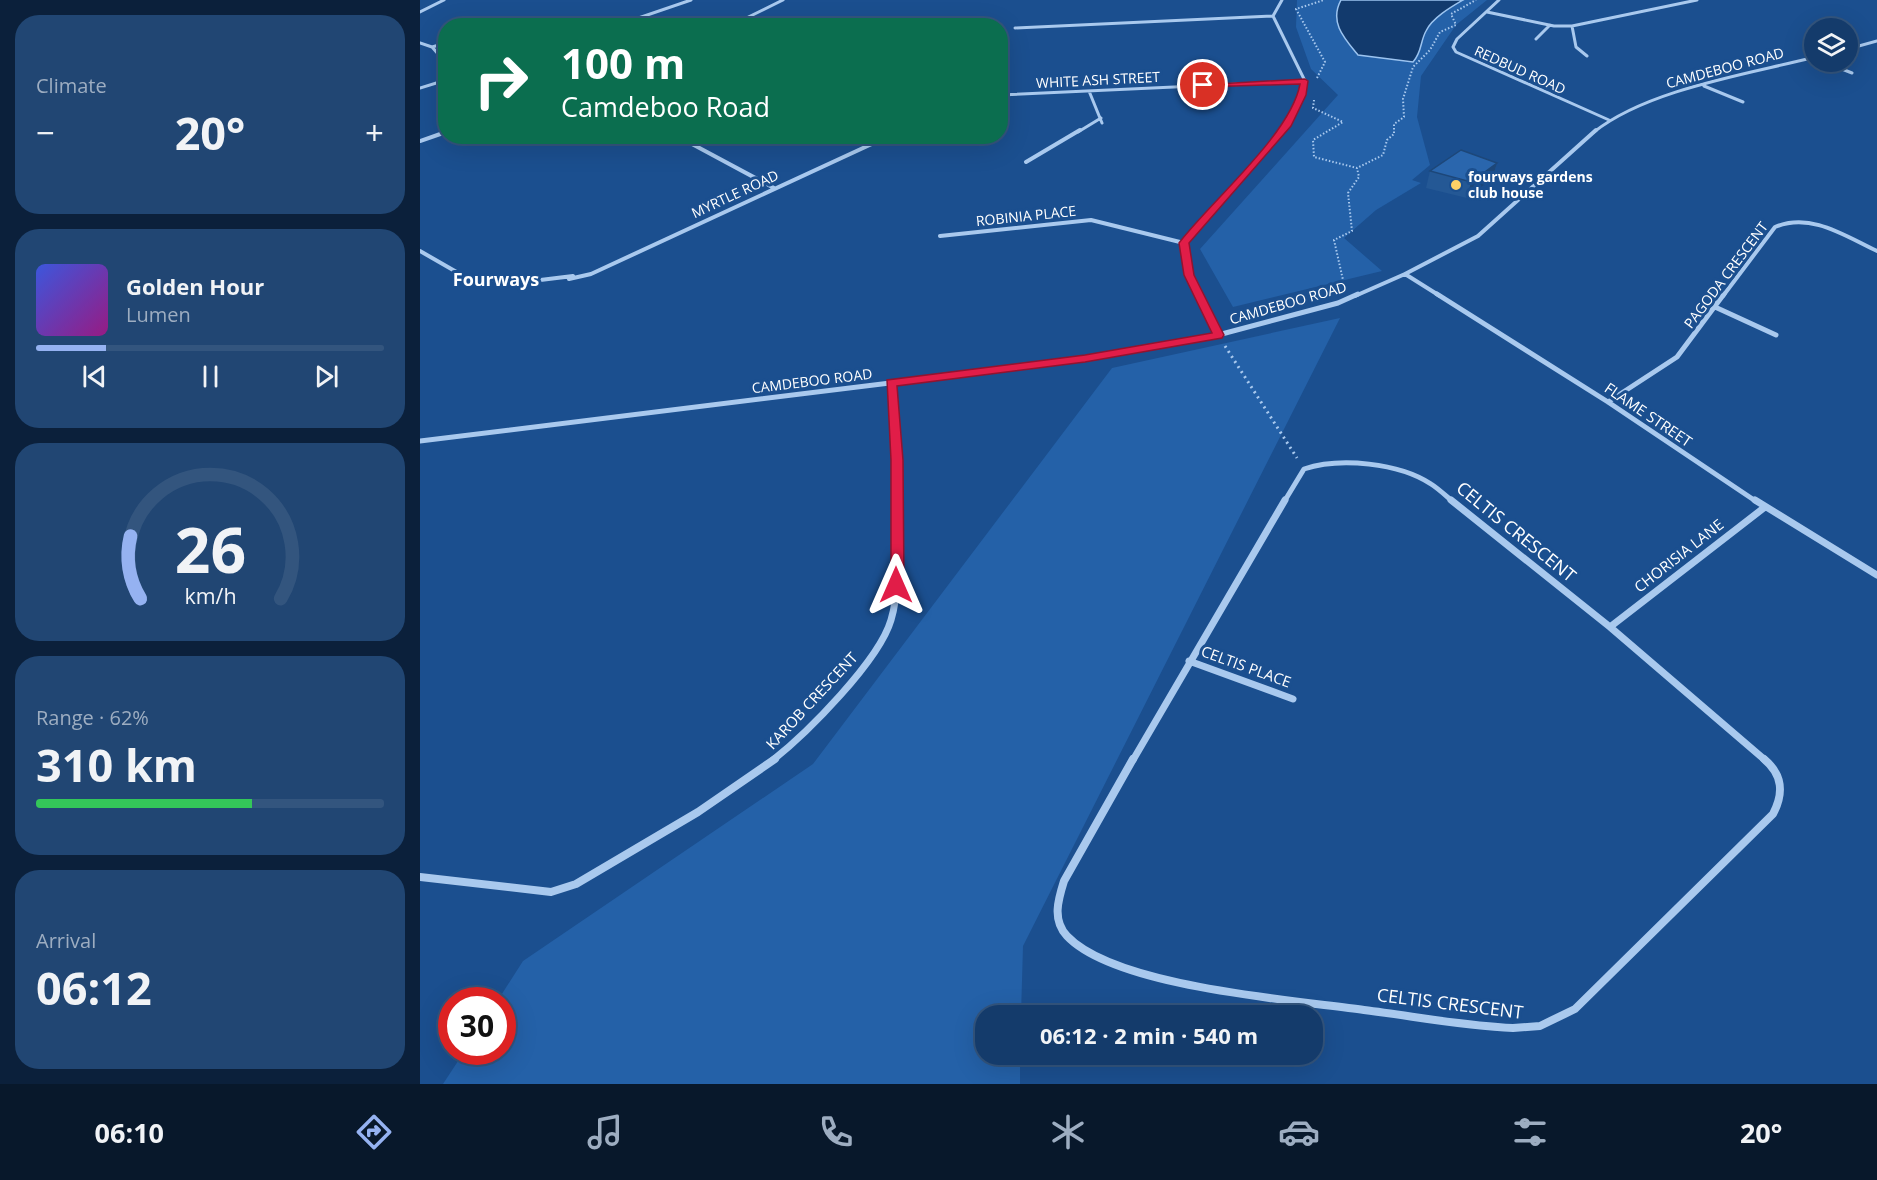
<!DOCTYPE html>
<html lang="en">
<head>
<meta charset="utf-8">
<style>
  body { margin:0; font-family:"Open Sans",sans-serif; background:#214673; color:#f1f3f6; height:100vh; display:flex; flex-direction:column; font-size:22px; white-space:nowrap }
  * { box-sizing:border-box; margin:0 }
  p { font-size:20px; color:#9dadc1 }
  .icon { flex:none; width:33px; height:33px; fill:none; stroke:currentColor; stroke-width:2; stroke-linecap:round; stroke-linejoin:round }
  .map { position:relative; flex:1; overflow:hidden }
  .side { display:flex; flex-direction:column; gap:15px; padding:15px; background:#0b203b; width:420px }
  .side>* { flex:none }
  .hud { position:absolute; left:18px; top:18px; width:570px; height:126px; border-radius:24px; box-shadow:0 6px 24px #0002,0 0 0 2px #33557e; background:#0b6e4f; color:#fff; overflow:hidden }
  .tools { position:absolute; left:1384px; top:18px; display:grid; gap:12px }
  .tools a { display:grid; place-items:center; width:54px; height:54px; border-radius:50%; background:#143b6b; box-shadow:0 6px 24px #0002,0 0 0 2px #33557e; font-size:30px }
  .speed { position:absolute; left:18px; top:987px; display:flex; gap:12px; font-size:30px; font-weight:700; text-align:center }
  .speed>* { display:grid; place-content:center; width:78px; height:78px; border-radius:50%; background:#143b6b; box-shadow:0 6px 24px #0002,0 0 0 2px #33557e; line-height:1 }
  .speed .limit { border:9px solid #d22; background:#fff; color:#111 }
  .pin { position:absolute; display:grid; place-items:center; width:51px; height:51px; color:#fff; margin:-26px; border:3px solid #fff; border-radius:50%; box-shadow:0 2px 6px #0007 }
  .me { position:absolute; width:66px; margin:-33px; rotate:0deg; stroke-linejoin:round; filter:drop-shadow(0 0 4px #0008) }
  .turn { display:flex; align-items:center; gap:21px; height:126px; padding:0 24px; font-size:27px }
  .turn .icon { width:78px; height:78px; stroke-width:2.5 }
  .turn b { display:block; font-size:42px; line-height:51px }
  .big { font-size:45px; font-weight:700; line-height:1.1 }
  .side .card { flex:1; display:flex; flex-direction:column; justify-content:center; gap:9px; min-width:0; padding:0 21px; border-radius:24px; background:#214673 }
  .side .dial { align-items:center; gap:0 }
  .dial svg { height:156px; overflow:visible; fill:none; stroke:#33557e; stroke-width:7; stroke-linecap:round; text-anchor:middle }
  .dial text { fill:#f1f3f6; stroke:none }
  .song { display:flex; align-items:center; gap:18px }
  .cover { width:72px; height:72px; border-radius:9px; background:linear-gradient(135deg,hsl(230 70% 55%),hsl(310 70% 35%)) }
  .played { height:6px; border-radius:3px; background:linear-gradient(90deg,#95b2f1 20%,#33557e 20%) }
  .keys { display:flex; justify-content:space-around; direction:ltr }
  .heat { display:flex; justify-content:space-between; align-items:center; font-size:33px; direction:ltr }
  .charge { height:9px; border-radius:4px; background:linear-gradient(90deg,#34c759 62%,#33557e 0) }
  .trip { position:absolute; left:555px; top:1005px; width:348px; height:60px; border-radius:24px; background:#143b6b; box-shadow:0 6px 24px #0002,0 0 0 2px #33557e; font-weight:700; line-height:60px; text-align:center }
  .menu { display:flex; height:96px; justify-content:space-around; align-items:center; background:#08182b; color:#9dadc1 }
  .menu .icon { width:42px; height:42px }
  .menu .selected { color:#95b2f1 }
  .menu b { font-size:27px; color:#f1f3f6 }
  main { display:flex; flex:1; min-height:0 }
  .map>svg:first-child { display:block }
  .green { fill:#2461a8 }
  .water { fill:#123a6d; stroke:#9cc4f0; stroke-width:1.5 }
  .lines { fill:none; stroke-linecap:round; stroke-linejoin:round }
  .path-far1 { stroke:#a9c9ee; stroke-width:2; stroke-dasharray:1.5 2; stroke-linecap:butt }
  .path { stroke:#a9c9ee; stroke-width:3; stroke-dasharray:2 4; stroke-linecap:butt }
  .minor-far4 { stroke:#a9c9ee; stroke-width:3 }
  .minor-far3 { stroke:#a9c9ee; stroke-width:4 }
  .minor-far2 { stroke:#a9c9ee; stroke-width:5 }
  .minor-far1 { stroke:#a9c9ee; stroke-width:7 }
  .minor { stroke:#a9c9ee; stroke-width:8 }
  .wall { fill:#245895 }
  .shaded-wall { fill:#1d4779 }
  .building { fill:#2a66ad; stroke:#1d4779; stroke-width:1.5 }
  .route { fill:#e11d48; stroke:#92132f; stroke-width:1.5 }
  .poi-dot { fill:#ffd166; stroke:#1b4f8f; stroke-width:2 }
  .labels { text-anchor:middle; stroke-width:6; stroke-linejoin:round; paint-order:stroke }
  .far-street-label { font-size:14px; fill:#fff; stroke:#1b4f8f }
  .far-poi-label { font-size:14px; font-weight:bold; fill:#fff; stroke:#1b4f8f; text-anchor:start }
  .street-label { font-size:15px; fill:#fff; stroke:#1b4f8f }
  .far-district-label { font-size:18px; font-weight:bold; fill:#fff; stroke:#1b4f8f }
  .near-street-label { font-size:18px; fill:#fff; stroke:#1b4f8f }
</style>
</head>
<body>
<main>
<section class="side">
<div class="card"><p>Climate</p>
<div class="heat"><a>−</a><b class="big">20°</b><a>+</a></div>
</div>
<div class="card">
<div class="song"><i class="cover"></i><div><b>Golden Hour</b><p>Lumen</p></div></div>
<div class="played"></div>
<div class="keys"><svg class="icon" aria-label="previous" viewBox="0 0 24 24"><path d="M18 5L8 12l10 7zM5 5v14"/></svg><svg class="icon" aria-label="pause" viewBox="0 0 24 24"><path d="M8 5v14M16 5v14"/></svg><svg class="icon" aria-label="next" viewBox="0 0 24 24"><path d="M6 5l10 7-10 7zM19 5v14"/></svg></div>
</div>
<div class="card dial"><svg viewBox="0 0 100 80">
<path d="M14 69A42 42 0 1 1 86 69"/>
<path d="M14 69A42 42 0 0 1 9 37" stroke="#95b2f1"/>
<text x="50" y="56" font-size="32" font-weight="700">26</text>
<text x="50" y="72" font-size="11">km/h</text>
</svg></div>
<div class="card"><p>Range · 62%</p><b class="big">310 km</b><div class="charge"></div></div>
<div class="card"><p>Arrival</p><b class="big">06:12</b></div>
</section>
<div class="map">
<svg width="1457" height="1084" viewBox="0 0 1457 1084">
  <rect width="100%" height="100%" fill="#1b4f8f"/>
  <!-- green -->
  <path class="green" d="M877,0H1067L1036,25L1001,76L997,117L1010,165L992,180L1001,183L956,210L924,238L962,271L813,307L780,249L918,95L891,69L876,27Z
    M920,318L603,946L601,1015L566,1016V1054L600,1055V1084H23L44,1052H82V1000H78L103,961L393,764L692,368Z"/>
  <!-- water -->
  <path class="water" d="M921,0H1043C1031,7 1012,18 1006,31C1000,42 1002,52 993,62L938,55C924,38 909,22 921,0Z"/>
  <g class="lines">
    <!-- path-far1 -->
    <path class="path-far1" d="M897,78L905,62L876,9L904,0
      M894,100L893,108L923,122L893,140L894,157L937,168L963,155L967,140L974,134V124L984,117L983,99L993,67L1010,50L1020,32L1036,25L1031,14L1056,0
      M921,289L923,280L914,240L932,231L928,193L939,177L937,168"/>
    <!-- path -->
    <path class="path" d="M805,346L877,458"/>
    <!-- minor-far4 -->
    <path class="minor-far4" d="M1079,0L1037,39L1033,47L1036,52L1189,120
      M0,12L24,0
      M1067,12L1134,26H1152L1277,0
      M321,21L339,26
      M195,26L271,0
      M310,26L363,0
      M1152,26L1156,47L1167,56
      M595,28L853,16
      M1116,39L1130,25
      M0,43L12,47L19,55
      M12,47L26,43
      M1428,49L1457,41
      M1404,62L1432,73
      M1284,86L1323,102
      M0,88L26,80
      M669,91L682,123
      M580,95L885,81
      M658,132L681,118
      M861,132L882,95L885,81L853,16L862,0
      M1174,132C1228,89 1329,74 1395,57"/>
    <!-- minor-far3 -->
    <path class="minor-far3" d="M496,136L511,144
      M0,141L26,132
      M272,144L354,188
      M606,162L660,130
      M520,236L671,220L764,243
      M0,251L47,278L104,282L153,276
      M985,274L1020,296
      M149,279L171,274L469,136
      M779,296L769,275L764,243L863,130
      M935,296L985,274L1058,236L1176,130
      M1303,296L1355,227C1391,212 1425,236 1457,251"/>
    <!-- minor-far2 -->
    <path class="minor-far2" d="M778,294L798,335
      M1017,294L1188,402L1337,502
      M1295,307L1356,335
      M471,383L477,460V502
      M1188,402L1257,357L1304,294
      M0,441L665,359L798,335L918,303L938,294
      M864,502L884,469C920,457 979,463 1011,484C1019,489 1026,496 1033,502"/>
    <!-- minor-far1 -->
    <path class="minor-far1" d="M1031,500L1190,627L1345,760
      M1335,500L1457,575
      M1190,627L1345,507
      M769,661L873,699
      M353,760C387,733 459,661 471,620C482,583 476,538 477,500
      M713,760L865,500"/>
    <!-- minor -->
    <path class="minor" d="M713,759L644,881C638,900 632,920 647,936C695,987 873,1000 944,1010C993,1016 1043,1026 1093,1028L1120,1026L1155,1009L1353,814C1364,793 1363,775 1344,759
      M0,877L131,892L156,884L278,812L355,759"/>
  </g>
  <!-- wall -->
  <path class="wall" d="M1077,163L1072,179L1047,198L1006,188L1010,171Z"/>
  <!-- shaded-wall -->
  <path class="shaded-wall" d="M1077,163L1072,179L1047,198L1051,182Z"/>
  <!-- building -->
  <path class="building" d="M1041,150L1077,163L1051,182L1010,171Z"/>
  <!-- route -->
  <path class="route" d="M885,79L888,81L886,95L871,126L769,243L774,275L804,335L802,338L665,362L477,386L483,460L484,585L481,589H471V460L467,380L665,355L792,333L764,275L759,243C792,200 871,134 880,84L783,87L779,85Z"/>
  <!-- markers -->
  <circle class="poi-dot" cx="1036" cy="185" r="6"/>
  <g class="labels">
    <!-- far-street labels -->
    <g class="far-street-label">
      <text transform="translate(1305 68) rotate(-15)" y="5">CAMDEBOO ROAD</text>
      <text transform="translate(1100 70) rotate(24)" y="5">REDBUD ROAD</text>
      <text transform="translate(678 80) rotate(-3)" y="5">WHITE ASH STREET</text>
      <text transform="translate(315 194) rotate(-25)" y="5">MYRTLE ROAD</text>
      <text transform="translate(606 216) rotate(-6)" y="5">ROBINIA PLACE</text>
      <text transform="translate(1306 275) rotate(-53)" y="5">PAGODA CRESCENT</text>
      <text transform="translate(868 303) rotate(-16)" y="5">CAMDEBOO ROAD</text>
      <text transform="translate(392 381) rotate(-7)" y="5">CAMDEBOO ROAD</text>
    </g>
    <!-- far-poi labels -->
    <g class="far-poi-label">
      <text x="1048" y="182">fourways gardens<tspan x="1048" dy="16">club house</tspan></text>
    </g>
    <!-- street labels -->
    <g class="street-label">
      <text transform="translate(1228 415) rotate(34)" y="5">FLAME STREET</text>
      <text transform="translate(1259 556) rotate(-38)" y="5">CHORISIA LANE</text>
      <text transform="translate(826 667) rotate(20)" y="5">CELTIS PLACE</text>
      <text transform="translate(392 701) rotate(-47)" y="5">KAROB CRESCENT</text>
    </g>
    <!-- far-district labels -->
    <g class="far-district-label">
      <text x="76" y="286">Fourways</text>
    </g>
    <!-- near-street labels -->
    <g class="near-street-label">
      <text transform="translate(1096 532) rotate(39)" y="6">CELTIS CRESCENT</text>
      <text transform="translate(1030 1004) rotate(7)" y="6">CELTIS CRESCENT</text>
    </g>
  </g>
</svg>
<div class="tools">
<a><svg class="icon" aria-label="layers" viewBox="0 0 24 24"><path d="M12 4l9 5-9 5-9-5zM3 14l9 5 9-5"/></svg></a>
</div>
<div class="speed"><div class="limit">30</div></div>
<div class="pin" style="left:783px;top:85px;background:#d93025"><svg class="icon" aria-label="arrive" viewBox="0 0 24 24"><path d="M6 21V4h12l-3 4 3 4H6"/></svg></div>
<svg class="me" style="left:476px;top:585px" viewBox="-20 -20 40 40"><path d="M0-17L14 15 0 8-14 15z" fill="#e11d48" stroke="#fff" stroke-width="4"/></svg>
<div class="trip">06:12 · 2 min · 540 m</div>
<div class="hud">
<div class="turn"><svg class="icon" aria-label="right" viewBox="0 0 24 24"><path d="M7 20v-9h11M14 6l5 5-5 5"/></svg><div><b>100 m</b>Camdeboo Road</div></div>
</div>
</div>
</main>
<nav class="menu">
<b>06:10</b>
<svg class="icon selected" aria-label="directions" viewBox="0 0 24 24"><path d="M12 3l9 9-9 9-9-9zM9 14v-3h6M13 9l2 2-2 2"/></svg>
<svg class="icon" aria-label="music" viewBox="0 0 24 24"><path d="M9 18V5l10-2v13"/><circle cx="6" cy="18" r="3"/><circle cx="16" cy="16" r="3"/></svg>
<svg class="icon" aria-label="phone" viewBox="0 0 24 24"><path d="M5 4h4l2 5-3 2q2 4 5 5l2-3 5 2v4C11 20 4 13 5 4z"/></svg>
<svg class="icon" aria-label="climate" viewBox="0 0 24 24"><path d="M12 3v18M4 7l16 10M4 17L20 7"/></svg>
<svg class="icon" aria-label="car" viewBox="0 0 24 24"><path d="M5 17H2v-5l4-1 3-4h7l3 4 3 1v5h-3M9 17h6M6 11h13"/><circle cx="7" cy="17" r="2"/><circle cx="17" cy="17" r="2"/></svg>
<svg class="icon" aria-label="filters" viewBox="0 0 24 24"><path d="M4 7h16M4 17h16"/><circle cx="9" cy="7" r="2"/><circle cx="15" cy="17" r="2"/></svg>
<b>20°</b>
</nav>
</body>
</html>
